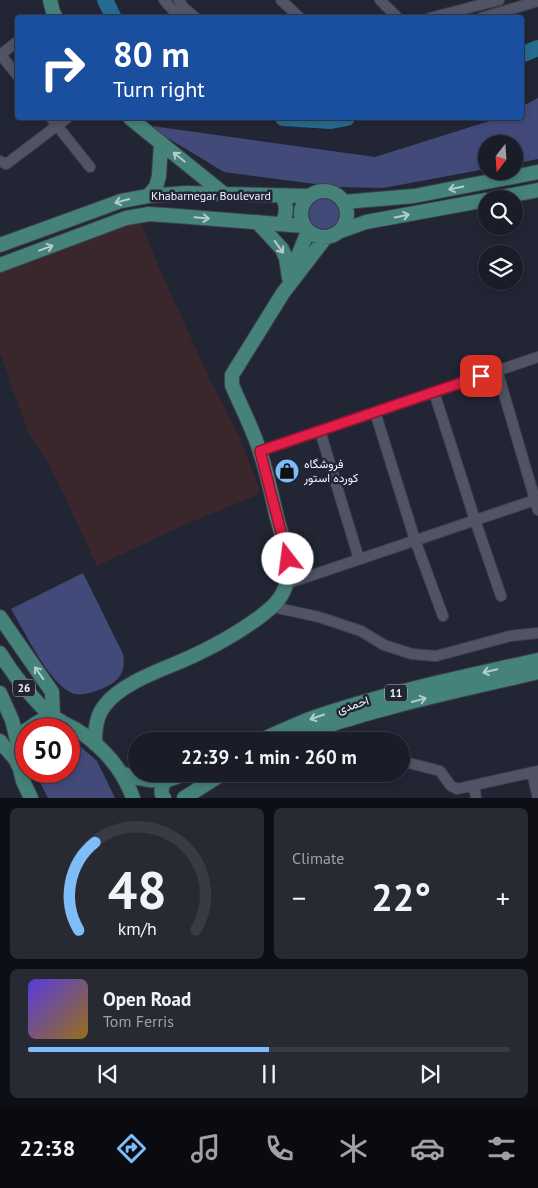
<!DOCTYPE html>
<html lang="en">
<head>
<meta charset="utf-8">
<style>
  body { margin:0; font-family:"PT Sans",Vazirmatn,sans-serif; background:#272933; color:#f1f3f6; height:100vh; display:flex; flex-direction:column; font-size:19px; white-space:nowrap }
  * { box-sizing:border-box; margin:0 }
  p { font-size:16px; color:#9fa1a7 }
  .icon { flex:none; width:28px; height:28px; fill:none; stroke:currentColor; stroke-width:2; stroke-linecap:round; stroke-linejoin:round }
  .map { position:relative; height:798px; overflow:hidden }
  .details { display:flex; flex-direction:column; gap:10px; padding:10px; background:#0e0f15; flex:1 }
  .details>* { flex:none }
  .guide { position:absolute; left:15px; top:15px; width:509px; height:105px; border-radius:5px; box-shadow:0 2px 8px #0003,0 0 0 1px #383a44; background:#1a4fa0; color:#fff; overflow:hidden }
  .needle { width:32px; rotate:197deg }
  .buttons { position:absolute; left:478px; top:135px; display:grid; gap:10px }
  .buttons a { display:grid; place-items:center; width:45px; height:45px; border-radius:50%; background:#1a1c27; box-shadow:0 2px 8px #0003,0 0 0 1px #383a44; font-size:25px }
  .speed { position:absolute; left:15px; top:718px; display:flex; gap:10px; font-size:25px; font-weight:700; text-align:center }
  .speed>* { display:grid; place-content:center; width:65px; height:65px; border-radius:50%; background:#1a1c27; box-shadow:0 2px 8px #0003,0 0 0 1px #383a44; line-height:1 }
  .speed .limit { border:8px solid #d22; background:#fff; color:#111 }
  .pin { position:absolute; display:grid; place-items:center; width:42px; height:42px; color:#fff; margin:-21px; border-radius:10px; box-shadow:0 2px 8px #0006 }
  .me { position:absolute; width:55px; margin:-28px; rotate:345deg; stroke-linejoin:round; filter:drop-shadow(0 0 4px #0008) }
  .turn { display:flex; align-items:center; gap:18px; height:105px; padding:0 15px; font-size:22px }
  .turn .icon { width:65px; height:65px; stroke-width:2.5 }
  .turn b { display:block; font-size:35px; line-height:42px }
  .big { font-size:38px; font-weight:800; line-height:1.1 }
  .details .card { flex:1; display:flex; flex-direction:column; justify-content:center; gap:8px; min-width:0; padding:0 18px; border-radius:8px; background:#272933 }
  .details .dial { align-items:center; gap:0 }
  .dial svg { height:130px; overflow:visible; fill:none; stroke:#383a44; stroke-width:7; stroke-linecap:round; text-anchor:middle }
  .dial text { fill:#f1f3f6; stroke:none }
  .song { display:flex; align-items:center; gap:15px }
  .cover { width:60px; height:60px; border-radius:8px; background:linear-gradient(135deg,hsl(250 70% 55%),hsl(40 70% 35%)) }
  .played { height:5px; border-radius:2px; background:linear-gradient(90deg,#7ebdf9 50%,#383a44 50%) }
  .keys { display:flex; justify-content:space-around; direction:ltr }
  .heat { display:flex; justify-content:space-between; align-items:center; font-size:28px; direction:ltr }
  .details .tiles { flex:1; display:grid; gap:10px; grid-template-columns:1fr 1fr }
  .card:last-child { grid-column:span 2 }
  .trip { position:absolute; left:128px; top:732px; width:282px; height:50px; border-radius:25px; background:#1a1c27; box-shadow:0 2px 8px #0003,0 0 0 1px #383a44; font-weight:800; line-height:50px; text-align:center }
  .tab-bar { display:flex; height:80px; justify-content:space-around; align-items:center; background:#0a0b10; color:#9fa1a7 }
  .tab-bar .icon { width:35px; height:35px }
  .tab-bar .selected { color:#7ebdf9 }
  .tab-bar b { font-size:22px; color:#f1f3f6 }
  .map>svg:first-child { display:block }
  .commercial { fill:#3a272b }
  .green { fill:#424a7a }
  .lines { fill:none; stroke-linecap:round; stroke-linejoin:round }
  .river { stroke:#266c90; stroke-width:16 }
  .minor-casing { stroke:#3e414d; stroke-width:12 }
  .major-casing { stroke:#3e414d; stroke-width:16 }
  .minor { stroke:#515465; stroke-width:10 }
  .major { stroke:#458279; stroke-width:14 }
  .oneway { stroke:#b5cccf }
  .route-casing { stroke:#92132f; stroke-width:12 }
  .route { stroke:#e11d48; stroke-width:9 }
  .labels { text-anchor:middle; stroke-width:5; stroke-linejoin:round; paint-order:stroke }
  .shield { fill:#222534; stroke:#b3b6c1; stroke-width:1 }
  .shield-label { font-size:11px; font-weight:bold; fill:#f1f4fe }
  .street-label { font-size:12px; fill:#f1f4fe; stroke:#222534 }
  .poi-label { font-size:12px; fill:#f1f4fe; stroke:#222534; text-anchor:start }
</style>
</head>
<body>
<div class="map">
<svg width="538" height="798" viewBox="0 0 538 798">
  <rect width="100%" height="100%" fill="#222534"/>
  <!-- commercial -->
  <path class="commercial" d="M140,220L158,265L210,380L240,437L260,491L257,495L184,525L97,566L65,497L47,461L29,435L0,353V270Z"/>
  <!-- green -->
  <path class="green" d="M538,98V159L514,164V144H486V169L383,188L338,187L224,172L166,137L152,126L375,157L499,118H521V107Z
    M309 214a15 15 0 1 1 30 0a15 15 0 1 1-30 0Z
    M83,573L123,654C126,669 121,679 108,686C99,690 85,696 75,694C51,688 24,630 11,609Z
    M69,737L74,741L97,761L115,798H48L34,771H69Z"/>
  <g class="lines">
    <!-- river -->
    <path class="river" d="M105,0L114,18
      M521,55L538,48
      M283,118L331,121L347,118"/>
    <defs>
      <path id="minor" d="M164,0L180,18
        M179,0L183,7L196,18
        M281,0L300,18
        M380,0L398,18
        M430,18L499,0
        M481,18L538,1
        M0,54L18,76
        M0,55L18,41
        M51,118L90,167
        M0,161L6,164L9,162L67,118
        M497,370L538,510
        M434,392L475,520L501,596
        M375,412L415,540L443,616
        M320,431L359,559
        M260,451L538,357
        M286,584L535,500
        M273,607L319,617L361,631L384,645L412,654L436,656L510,636L538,633
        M401,761L440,771L451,786L457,789L538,771
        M532,772L538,798
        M474,786L476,798"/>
      <path id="major" d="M50,0L53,12L56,18
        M130,118L224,194
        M301 214a23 23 0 1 1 46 0a23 23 0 1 1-46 0Z
        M148,196L156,187L159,176L161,143
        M282,196C288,207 286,212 283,224
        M492,199L538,190
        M344,202L414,196L538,172
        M257,222L282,249L286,258L289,278
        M338,232L366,222L486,200
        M0,245L121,201L148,196L186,193L310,196
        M0,265L126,218L149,214L178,216L304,226
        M290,276L308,231
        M0,617L52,692L53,718
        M0,653C15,678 32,698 53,718
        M0,693L12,720L18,744
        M28,729C35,724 44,717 53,718C56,718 61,721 63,723C94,736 122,766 133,798
        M26,730L18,744V761L23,781L31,798
        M0,741C5,750 16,756 18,765
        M259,741C277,733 296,724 315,717C388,692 463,677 538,660
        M289,741C324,725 362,715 399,705C445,693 492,683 538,672
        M95,744C95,730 96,716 105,705C125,679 173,667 201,652C220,643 240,631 257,619C270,609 281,601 286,585C292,563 283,540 277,518C272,496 267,473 260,452C253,429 241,407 232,385V375L283,293L326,237
        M121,773C135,778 150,782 165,780C171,780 178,776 184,774
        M164,798C159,792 162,786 166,780
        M184,798L222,774"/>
    </defs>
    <!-- minor casing -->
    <use href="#minor" class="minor-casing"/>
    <!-- major casing -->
    <use href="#major" class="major-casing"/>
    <!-- minor -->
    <use href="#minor" class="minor"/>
    <!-- major -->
    <use href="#major" class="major"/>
  </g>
  <!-- one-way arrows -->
  <defs><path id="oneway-shaft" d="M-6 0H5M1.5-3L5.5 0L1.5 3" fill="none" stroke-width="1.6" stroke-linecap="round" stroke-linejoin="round" transform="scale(1.25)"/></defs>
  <g class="oneway">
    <use href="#oneway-shaft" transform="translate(179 157) rotate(-141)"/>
    <use href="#oneway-shaft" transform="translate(456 188) rotate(169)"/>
    <use href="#oneway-shaft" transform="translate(122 201) rotate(165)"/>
    <use href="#oneway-shaft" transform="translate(402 216) rotate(-11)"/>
    <use href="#oneway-shaft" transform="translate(202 218) rotate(5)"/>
    <use href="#oneway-shaft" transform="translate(279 247) rotate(54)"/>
    <use href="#oneway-shaft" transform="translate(46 248) rotate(-20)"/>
    <use href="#oneway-shaft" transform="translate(490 671) rotate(167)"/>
    <use href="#oneway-shaft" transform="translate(39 673) rotate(-125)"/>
    <use href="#oneway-shaft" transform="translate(419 700) rotate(-15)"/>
    <use href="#oneway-shaft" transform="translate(317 717) rotate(161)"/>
  </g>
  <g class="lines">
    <defs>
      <path id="route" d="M288,559L260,451L481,376"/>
    </defs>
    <!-- route casing -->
    <use href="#route" class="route-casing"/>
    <!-- route -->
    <use href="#route" class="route"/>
  </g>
  <!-- icons -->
  <defs>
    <symbol id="shop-disc" viewBox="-11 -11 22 22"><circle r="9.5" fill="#7ebdf9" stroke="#222534"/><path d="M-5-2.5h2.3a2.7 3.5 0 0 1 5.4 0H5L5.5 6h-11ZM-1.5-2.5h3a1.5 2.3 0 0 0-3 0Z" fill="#111"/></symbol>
  </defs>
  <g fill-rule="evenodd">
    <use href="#shop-disc" x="273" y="457" width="28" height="28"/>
  </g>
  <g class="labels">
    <!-- shield labels -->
    <g class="shield">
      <rect x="13" y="679.5" width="22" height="17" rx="4"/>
      <rect x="385" y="684.5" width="22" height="17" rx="4"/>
    </g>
    <g class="shield-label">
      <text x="24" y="692">26</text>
      <text x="396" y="697">11</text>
    </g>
    <!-- street labels -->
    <g class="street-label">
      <text x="211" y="200">Khabarnegar Boulevard</text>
      <text transform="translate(353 705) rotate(-18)" y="4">احمدی</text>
    </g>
    <!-- poi labels -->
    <g class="poi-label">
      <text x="304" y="468">فروشگاه<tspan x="304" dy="14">کورده استور</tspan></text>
    </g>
  </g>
</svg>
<div class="buttons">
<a><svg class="needle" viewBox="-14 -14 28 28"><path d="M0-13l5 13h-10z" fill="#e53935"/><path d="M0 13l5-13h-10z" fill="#9fa1a7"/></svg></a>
<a><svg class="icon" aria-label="search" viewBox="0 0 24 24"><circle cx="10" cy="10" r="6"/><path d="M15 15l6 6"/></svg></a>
<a><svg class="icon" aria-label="layers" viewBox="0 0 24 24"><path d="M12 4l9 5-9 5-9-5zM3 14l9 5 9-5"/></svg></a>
</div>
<div class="speed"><div class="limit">50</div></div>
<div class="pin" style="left:481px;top:376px;background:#d93025"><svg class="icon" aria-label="arrive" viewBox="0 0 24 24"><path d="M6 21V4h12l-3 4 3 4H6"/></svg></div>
<svg class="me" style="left:288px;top:559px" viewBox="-20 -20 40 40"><circle r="19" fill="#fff"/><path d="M0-13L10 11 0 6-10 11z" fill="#e11d48"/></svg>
<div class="trip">22:39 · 1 min · 260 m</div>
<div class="guide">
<div class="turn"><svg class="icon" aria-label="right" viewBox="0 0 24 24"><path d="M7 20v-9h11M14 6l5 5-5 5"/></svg><div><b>80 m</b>Turn right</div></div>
</div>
</div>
<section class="details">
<div class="tiles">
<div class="card dial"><svg viewBox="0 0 100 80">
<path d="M14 69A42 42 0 1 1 86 69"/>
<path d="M14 69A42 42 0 0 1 24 15" stroke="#7ebdf9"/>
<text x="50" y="56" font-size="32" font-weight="700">48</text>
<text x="50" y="72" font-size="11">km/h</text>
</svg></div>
<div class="card"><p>Climate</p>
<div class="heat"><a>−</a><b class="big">22°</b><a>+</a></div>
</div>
<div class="card">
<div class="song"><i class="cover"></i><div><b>Open Road</b><p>Tom Ferris</p></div></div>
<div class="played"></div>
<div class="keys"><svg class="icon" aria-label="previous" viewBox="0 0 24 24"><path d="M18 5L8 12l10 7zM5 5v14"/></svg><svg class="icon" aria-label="pause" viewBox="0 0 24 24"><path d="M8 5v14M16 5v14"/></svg><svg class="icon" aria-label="next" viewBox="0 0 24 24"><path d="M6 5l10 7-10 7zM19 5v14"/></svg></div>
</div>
</div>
</section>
<nav class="tab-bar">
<b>22:38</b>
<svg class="icon selected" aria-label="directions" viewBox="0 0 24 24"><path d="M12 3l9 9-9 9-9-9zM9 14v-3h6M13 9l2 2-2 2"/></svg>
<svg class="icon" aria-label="music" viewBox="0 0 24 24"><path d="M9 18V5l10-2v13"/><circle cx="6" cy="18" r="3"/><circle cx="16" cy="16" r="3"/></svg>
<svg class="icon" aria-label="phone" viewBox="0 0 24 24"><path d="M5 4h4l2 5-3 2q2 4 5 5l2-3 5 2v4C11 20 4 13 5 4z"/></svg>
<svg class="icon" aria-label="climate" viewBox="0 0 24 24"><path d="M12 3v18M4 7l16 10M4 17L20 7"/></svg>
<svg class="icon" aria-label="car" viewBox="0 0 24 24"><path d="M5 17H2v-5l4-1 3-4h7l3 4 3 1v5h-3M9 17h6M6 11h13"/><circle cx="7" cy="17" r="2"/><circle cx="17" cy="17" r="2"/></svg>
<svg class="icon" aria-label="filters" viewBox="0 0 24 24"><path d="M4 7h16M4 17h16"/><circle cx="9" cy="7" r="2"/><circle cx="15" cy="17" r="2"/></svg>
</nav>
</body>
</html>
